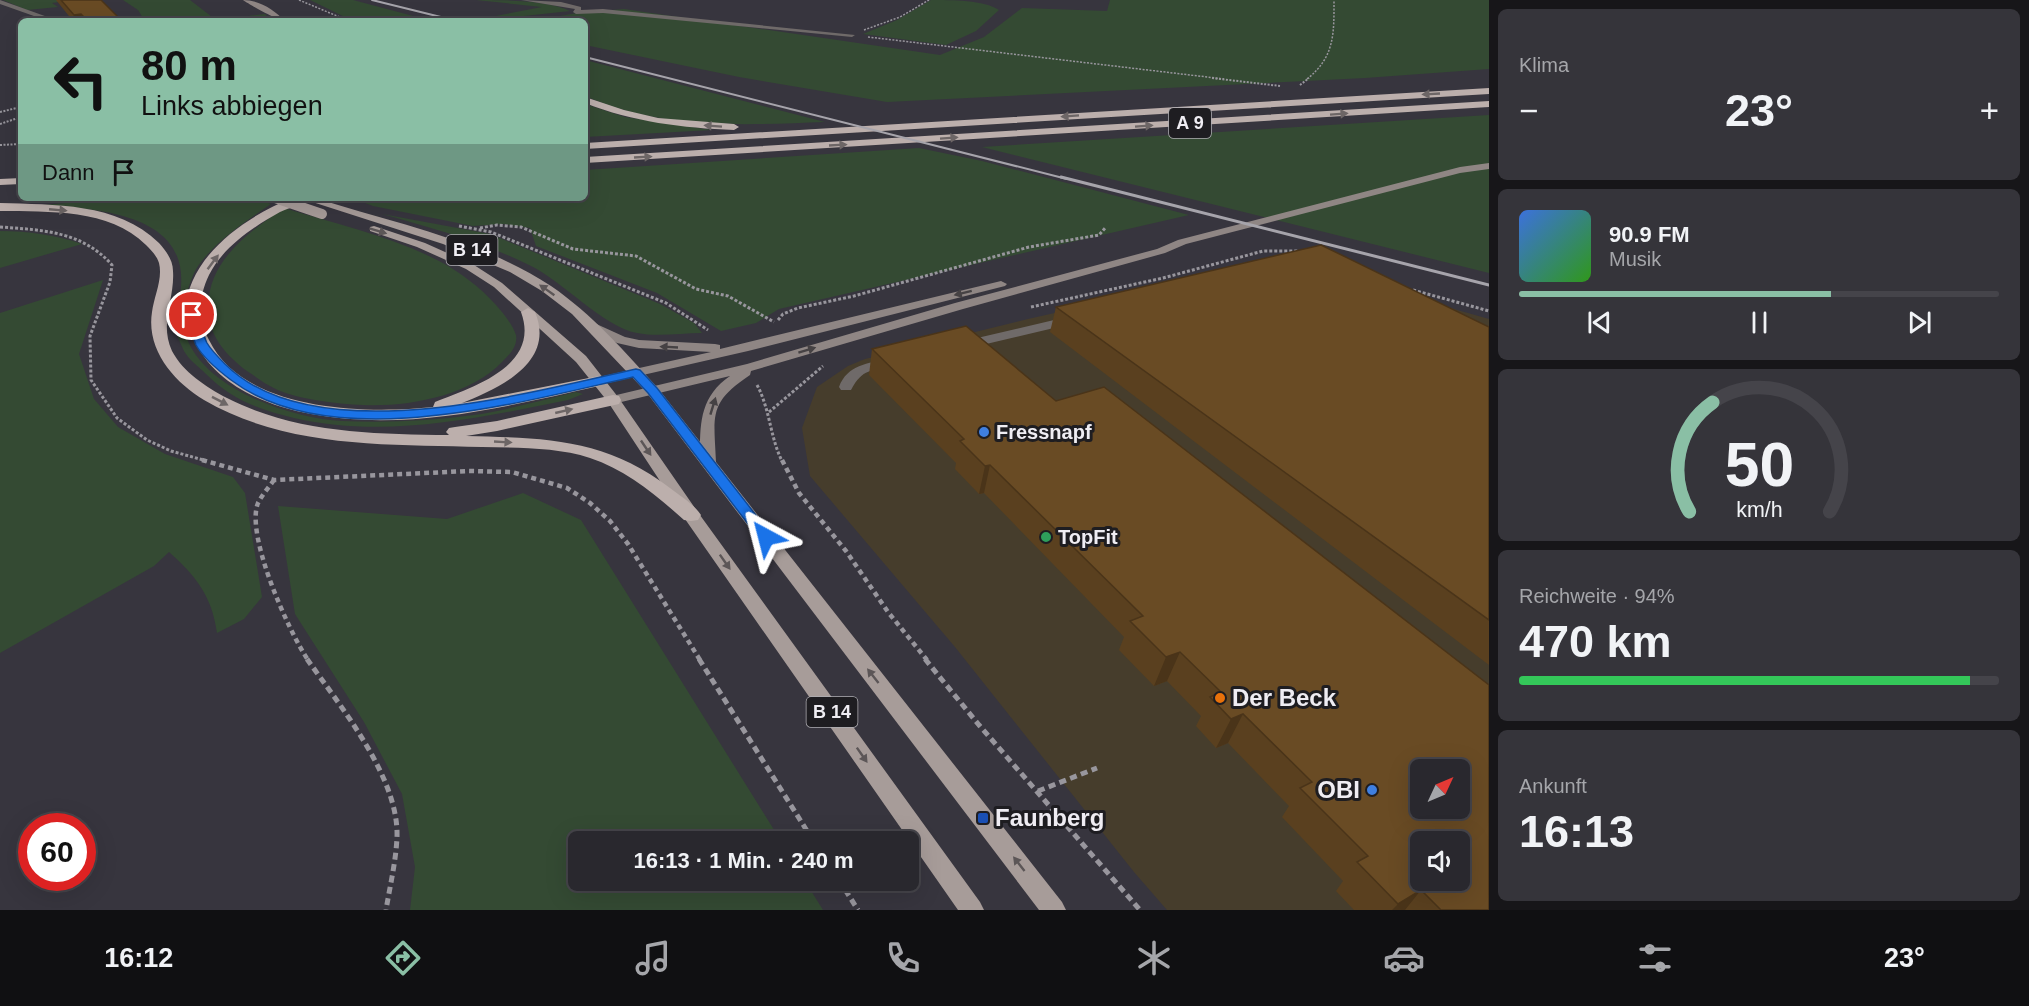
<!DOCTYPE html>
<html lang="de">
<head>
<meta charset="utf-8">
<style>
  body { margin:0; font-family:Arial,sans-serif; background:#35343a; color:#f1f3f6; height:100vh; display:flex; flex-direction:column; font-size:22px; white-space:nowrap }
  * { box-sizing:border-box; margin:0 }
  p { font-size:20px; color:#a5a6aa }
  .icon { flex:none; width:33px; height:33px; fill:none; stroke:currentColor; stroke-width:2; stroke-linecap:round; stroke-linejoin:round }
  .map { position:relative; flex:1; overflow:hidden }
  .drawer { display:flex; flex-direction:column; gap:9px; padding:9px; background:#171619; width:540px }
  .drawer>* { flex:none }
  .hud { position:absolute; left:18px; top:18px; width:570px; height:183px; border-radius:9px; box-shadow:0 6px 24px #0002,0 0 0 2px #45444a; background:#8abfa5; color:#111; overflow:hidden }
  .needle { width:39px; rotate:46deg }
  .buttons { position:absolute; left:1410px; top:759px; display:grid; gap:12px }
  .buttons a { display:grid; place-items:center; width:60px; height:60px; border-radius:9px; background:#29282e; box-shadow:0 6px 24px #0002,0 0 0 2px #45444a; font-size:30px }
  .speed { position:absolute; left:18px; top:813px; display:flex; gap:12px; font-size:30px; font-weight:700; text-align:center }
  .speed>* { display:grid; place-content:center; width:78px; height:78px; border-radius:50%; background:#29282e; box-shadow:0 6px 24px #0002,0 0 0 2px #45444a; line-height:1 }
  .speed .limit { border:9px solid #d22; background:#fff; color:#111 }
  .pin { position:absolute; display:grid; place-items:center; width:51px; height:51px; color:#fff; margin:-26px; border:3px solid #fff; border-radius:50%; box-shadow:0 2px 6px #0007 }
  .me { position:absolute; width:66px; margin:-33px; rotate:322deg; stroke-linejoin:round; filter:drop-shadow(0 0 4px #0008) }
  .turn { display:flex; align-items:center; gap:21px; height:126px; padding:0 24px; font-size:27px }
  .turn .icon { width:78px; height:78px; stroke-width:2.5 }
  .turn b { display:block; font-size:42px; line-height:51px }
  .then { display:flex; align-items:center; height:57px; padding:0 24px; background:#0003; gap:12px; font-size:22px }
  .big { font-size:45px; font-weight:700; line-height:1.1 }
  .drawer .tile { flex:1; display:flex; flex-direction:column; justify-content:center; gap:9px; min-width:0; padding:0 21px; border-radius:9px; background:#35343a }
  .drawer .dial { align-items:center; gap:0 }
  .dial svg { height:156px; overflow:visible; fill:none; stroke:#45444a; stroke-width:7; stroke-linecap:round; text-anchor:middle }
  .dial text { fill:#f1f3f6; stroke:none }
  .song { display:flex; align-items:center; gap:18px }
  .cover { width:72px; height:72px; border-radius:9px; background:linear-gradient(135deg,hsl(220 70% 55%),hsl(110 70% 35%)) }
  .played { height:6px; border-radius:3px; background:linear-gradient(90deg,#8abfa5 65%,#45444a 65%) }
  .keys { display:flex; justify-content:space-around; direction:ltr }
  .heat { display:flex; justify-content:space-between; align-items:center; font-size:33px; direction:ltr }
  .charge { height:9px; border-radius:4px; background:linear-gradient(90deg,#34c759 94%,#45444a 0) }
  .trip { position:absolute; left:568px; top:831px; width:351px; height:60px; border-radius:9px; background:#29282e; box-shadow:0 6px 24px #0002,0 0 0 2px #45444a; font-weight:700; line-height:60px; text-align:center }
  .dock { display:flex; height:96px; justify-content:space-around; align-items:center; background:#101012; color:#a5a6aa }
  .dock .icon { width:42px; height:42px }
  .dock .on { color:#8abfa5 }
  .dock b { font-size:27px; color:#f1f3f6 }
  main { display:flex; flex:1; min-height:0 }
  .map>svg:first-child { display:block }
  .industrial { fill:#463d2c; fill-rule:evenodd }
  .green { fill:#344a33 }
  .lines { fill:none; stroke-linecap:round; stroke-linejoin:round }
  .path-far4 { stroke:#98969d; stroke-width:1.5; stroke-dasharray:2 1.5; stroke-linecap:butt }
  .path-far3 { stroke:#98969d; stroke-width:2; stroke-dasharray:2 1.5; stroke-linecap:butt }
  .path-far2 { stroke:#98969d; stroke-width:3; stroke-dasharray:3 2; stroke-linecap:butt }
  .path-far1 { stroke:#98969d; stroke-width:4.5; stroke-dasharray:5 4; stroke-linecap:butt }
  .path { stroke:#98969d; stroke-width:5; stroke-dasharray:7 4.5; stroke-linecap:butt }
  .lane { fill:#6f6a69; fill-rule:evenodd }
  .street { fill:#6f6a69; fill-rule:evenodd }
  .secondary { fill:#8f8684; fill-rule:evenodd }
  .primary { fill:#a79c99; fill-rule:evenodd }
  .highway { fill:#bcafac; fill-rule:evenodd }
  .rail-far1 { stroke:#a6a4ab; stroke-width:2 }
  .rail { stroke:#a6a4ab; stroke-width:3 }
  .primary-bridge { stroke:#a79c99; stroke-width:10 }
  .wall { fill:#5a401f }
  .shaded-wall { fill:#4a3419 }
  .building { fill:#694b24; stroke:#4a3419; stroke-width:1.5; fill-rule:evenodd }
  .oneway { fill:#6d6666 }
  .oneway2 { fill:#5c5657 }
  .oneway3 { fill:#464244 }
  .route { fill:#1a73e8; stroke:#114b97; stroke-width:1.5 }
  .shop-dot { fill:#3f7fe0; stroke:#1e1d21; stroke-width:2 }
  .leisure-dot { fill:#2e9e5b; stroke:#1e1d21; stroke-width:2 }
  .food-dot { fill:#e8710a; stroke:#1e1d21; stroke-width:2 }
  .transit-dot { fill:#1a4fb4; stroke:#1e1d21; stroke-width:2 }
  .labels { text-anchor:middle; stroke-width:6; stroke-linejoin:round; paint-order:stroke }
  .shield { fill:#1e1d21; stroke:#b0afb4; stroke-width:1.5 }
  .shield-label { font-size:18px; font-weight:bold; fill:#efedf3 }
  .poi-label { font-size:20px; font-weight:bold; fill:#efedf3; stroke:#1e1d21; text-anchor:start }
  .near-poi-label { font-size:24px; font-weight:bold; fill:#efedf3; stroke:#1e1d21; text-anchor:start }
</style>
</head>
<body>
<main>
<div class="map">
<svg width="1489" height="910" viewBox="0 0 1489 910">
  <rect width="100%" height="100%" fill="#37353e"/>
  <!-- industrial -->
  <path class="industrial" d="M1285,261L1489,319V910H1167L1134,872L955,647L810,476L802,428L817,387L848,366L865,359L1028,319ZM1420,770H1460V808H1420ZM1420,842H1460V880H1420Z"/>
  <!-- green -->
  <path class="green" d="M3,0H74L52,3L58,7L27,10Z
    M123,0H190L216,20L265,14L271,21H145L138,10Z
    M310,0H353L432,21H353Z
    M476,0C501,0 548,0 570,11L478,21L475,20L542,7Z
    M931,0C952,0 984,0 999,10L976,31L946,45L863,34L897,20Z
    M1110,0H1489V69L1365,78L887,102L739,77L585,45V21H532L577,13L624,9L940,55L984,37L1022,8L1107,11Z
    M585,60L825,122C744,125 661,130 585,96Z
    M585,104L625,117L712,130L585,137Z
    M1489,115V273L982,147Z
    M919,148L982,161L1189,215L779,309L756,323L721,331L657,293L536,246L530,228L503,224L473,226L373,206L352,198H585V170Z
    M126,198H253L271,204C245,222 217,240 198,266C192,275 188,289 185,300C166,377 283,418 342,421C386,423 430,421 474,415C508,410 542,400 576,392L583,394L568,400C478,418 386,439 294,418C260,410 232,400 206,374C199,367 189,360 184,351C181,344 174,330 173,321C173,310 181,298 181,286C187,212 94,209 42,205Z
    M284,208C336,224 391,236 439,261C460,272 480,287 496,305C503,313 513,325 516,335C518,347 509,355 502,362C469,396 409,407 363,405C338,404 291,399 270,386C262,382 255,376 247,371C232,360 216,344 211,326C197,269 243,236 284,208Z
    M382,214L490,234L660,304L694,323L702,333C681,333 657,337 637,333C603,327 563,281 529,265C482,242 433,228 382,214Z
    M0,231C28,231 56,235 82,244L0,268Z
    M103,280L79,354L94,399L118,427L165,454L233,477L245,493L262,597L244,619L217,633C212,596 196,576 169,552L154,566L0,653V313Z
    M523,493L581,520L781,841L579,842V880L805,881L823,910H410L415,867L402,794L364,722L295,614L278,506L447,519Z"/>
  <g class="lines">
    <!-- path-far4 -->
    <path class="path-far4" d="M299,0L349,21
      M505,21L530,17
      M864,30L900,17L929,0
      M868,37L1224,79
      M1307,79C1335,57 1334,33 1334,0"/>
    <!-- path-far3 -->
    <path class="path-far3" d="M1212,78L1280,86
      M1300,85L1309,78
      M0,112L21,107
      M0,124L21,117
      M0,145L21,144"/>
    <!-- path-far2 -->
    <path class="path-far2" d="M459,226L491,232L666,303L708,330
      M0,227C42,230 82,231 112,265L110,282L90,336L91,380L117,418L147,440L171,451L207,461
      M480,228L497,225L521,227L573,249L636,256L696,289L728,296L774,322
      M1413,290L1489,311
      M1031,307L1163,278L1263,251H1298
      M778,320L783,314L798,308L854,296L1029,247L1099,235L1106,227
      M757,385C770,409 770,437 782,461
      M769,412L823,366"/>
    <!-- path-far1 -->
    <path class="path-far1" d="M202,460L274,480L469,471L512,472L567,488L590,503L610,521L628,544L700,660
      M782,460L799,493L846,551L888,612L927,660
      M274,480C269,487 262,495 258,503C245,535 289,632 308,660"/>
    <!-- path -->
    <path class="path" d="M307,659C340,706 399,777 397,837C396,861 390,886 386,910
      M699,659L814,842
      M925,659L979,725L1140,910
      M1038,791L1097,768
      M839,880L858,910"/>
    <!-- lane -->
    <path class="lane" d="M521,0L561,2L581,7V10L603,9L855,35L852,37L603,13L576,14L573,12L575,9Z
      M1071,316L1075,317L1077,320L1075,323L965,349L959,345L960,342Z
      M889,359L896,363L894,366C871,371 863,368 851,390H841L839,387C847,365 868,363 889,359Z"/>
    <!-- street -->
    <path class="street" d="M0,0L56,20L57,21H48L0,4Z"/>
    <!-- secondary -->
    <path class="secondary" d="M243,0C260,0 274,10 285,21C279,21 250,5 243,0Z
      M1489,163V169L1460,173L1186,244L1165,253L963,309L751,371L750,375C708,403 714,415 716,462L713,465L708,467L700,462C700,427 698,398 730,376L613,404L606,400L608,397L747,364L955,303L1157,249L1178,240L1460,167Z
      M1001,281L1007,284L1005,286L748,351L599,385L592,381L599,377L711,352L639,348L617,343L588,329L586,326L588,323L592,322L625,337L639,340L715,344L720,345V349Z"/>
    <!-- primary -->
    <path class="primary" d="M300,198H315C394,223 481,240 551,286C592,314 624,351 657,387L1062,902L1066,910H1039L647,393L572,314L542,291L510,272L443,244Z
      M374,226L425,243L474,265L502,283L586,356L618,397L697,511L980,902L984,910H958L685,519L608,402L576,362L494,287L466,269L417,247L370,231V227Z"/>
    <!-- highway -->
    <path class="highway" d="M1489,88V94L585,149V143Z
      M585,97L624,110L658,118L734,124L739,127L734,130C683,128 633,122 585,103Z
      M1489,101V107L585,163V157Z
      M21,178V184L0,185V179Z
      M292,198H308C301,205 289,208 280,212C253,227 223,247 209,275C198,298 198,318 209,340C244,412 366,414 433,407L435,402C473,387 541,366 521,312L528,308L535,312C556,362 500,388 462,403L599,376L607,381L599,386C505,407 407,432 311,414C263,405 214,384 193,338C189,330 184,320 185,312C188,256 245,217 292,198Z
      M0,203C54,205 117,202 159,243C166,251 173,260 173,271C175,299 159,323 172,351C183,372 206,387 227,398C296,433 372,434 449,435L446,432L449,428L455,427L497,421L613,395L619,396L621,400L619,404L497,431L466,436C544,438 605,438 670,488C680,496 694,504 701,515L698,520L691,521L684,520C656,495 626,470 590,458C556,447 517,448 482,447C388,444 288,449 204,400C174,382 146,350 152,312C154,296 163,279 159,263C157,256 151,250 146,245C109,208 49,212 0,211Z"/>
    <!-- rail-far1 -->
    <path class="rail-far1" d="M372,0L457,21
      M585,57L1067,179"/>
    <!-- rail -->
    <path class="rail" d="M1061,177L1489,285"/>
    <!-- primary-bridge -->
    <path class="primary-bridge" d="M275,198L322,214"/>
  </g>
  <!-- wall -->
  <path class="wall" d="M56,0H101L122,21H73Z
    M1056,307L1489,327V665L1050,332Z
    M872,349L1489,910H1354L1336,891L1343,881L1282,817L1289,806L1228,743L1216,748L1196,726L1201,716L1167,681L1154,686L1119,650L1124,637L984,493L979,494L955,469L956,463L869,375Z"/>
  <!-- shaded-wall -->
  <path class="shaded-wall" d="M81,14L84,21H76L74,15Z
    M990,465L984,493L979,494L985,466Z
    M1180,652L1167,681L1154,686L1166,657Z
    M1243,714L1228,743L1216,748L1231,719Z
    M1421,890L1405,910H1392L1398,904Z"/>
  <!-- building -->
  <path class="building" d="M61,0H101L122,21H88L81,14L74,15Z
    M1321,245L1489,327V620L1056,307Z
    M966,326L1056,401L1104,387L1489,685V910H1441L1421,890L1398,904L1357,862L1368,856L1300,788L1312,782L1243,714L1231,719L1210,697L1221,692L1180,652L1166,657L1130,621L1143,616L990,465L985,466L960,441L964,439L872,349ZM1420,770H1460V808H1420ZM1420,842H1460V880H1420Z"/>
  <!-- one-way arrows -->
  <defs><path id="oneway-solid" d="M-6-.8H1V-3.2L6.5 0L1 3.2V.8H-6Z" transform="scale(1.5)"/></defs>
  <g class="oneway">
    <use href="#oneway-solid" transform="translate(1431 94) rotate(177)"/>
    <use href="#oneway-solid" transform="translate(1339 114) rotate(-4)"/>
    <use href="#oneway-solid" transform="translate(1070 116) rotate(176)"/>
    <use href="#oneway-solid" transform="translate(713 126) rotate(-176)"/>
    <use href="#oneway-solid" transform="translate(1144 126) rotate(-4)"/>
    <use href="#oneway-solid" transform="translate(949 138) rotate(-4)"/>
    <use href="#oneway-solid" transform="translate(838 145) rotate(-3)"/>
    <use href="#oneway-solid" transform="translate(643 157) rotate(-3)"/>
    <use href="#oneway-solid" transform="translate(58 210) rotate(5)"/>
    <use href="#oneway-solid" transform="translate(213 262) rotate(-53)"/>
    <use href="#oneway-solid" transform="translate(220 401) rotate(27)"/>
    <use href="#oneway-solid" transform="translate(564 411) rotate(-13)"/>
    <use href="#oneway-solid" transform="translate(503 442) rotate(3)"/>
  </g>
  <g class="oneway2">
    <use href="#oneway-solid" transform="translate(378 231) rotate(17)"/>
    <use href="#oneway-solid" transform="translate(547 290) rotate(-145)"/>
    <use href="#oneway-solid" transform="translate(646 448) rotate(56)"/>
    <use href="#oneway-solid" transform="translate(725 562) rotate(55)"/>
    <use href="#oneway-solid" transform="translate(873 676) rotate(-128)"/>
    <use href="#oneway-solid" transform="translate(862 755) rotate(55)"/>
    <use href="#oneway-solid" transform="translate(1019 864) rotate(-128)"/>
  </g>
  <g class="oneway3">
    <use href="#oneway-solid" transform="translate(963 293) rotate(166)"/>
    <use href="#oneway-solid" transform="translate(669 347) rotate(-177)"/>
    <use href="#oneway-solid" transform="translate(807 350) rotate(-17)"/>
    <use href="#oneway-solid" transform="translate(713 406) rotate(-73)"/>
  </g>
  <!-- route -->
  <path class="route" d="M188,312H196C201,322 202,333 207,343C211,350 219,358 225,364C314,453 527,393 636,369L640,370L657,388L773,537L771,541H761L648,393L633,377C520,402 332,456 231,380C219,371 204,359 196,345C192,336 190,324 187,315Z"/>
  <!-- markers -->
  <g class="shop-dot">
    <circle cx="984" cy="432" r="6"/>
    <circle cx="1372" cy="790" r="6"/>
  </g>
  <circle class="leisure-dot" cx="1046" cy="537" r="6"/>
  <circle class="food-dot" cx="1220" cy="698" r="6"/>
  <rect class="transit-dot" x="977" y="812" width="12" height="12" rx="3"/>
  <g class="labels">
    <!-- shield labels -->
    <g class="shield">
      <rect x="1169" y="108" width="42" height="30" rx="4.5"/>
      <rect x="446.5" y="235" width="51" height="30" rx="4.5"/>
      <rect x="806.5" y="697" width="51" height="30" rx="4.5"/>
    </g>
    <g class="shield-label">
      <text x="1190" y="129">A 9</text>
      <text x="472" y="256">B 14</text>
      <text x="832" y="718">B 14</text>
    </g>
    <!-- poi labels -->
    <g class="poi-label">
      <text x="996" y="439">Fressnapf</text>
      <text x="1058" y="544">TopFit</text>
    </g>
    <!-- near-poi labels -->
    <g class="near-poi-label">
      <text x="1232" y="706">Der Beck</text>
      <text x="1360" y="798" text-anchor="end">OBI</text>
      <text x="995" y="826">Faunberg</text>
    </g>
  </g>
</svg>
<div class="buttons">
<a><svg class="needle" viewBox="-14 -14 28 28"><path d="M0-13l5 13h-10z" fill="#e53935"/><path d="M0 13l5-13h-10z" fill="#a5a6aa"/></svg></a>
<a><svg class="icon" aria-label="sound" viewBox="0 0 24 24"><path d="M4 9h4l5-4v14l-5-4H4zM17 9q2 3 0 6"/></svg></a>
</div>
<div class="speed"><div class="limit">60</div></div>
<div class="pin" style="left:192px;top:315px;background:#d93025"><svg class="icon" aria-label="arrive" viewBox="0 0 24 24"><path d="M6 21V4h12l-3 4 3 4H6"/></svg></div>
<svg class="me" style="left:766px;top:537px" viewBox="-20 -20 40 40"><path d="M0-17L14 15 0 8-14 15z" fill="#1a73e8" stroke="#fff" stroke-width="4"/></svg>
<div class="trip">16:13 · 1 Min. · 240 m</div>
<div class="hud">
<div class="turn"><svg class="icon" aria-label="left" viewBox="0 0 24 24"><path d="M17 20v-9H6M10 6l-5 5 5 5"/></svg><div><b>80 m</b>Links abbiegen</div></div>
<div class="then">Dann<svg class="icon" aria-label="arrive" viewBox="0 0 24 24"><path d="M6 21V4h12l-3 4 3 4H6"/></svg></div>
</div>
</div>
<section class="drawer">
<div class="tile"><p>Klima</p>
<div class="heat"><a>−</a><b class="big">23°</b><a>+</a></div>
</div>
<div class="tile">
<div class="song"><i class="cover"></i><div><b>90.9 FM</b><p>Musik</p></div></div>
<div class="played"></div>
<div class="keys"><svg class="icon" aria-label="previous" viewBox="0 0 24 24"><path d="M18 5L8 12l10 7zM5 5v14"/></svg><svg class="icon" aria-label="pause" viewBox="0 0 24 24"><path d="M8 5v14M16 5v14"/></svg><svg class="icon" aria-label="next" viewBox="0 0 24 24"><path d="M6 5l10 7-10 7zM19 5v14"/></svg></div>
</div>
<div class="tile dial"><svg viewBox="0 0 100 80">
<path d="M14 69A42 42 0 1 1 86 69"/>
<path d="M14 69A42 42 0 0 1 26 13" stroke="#8abfa5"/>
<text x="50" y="56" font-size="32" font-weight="700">50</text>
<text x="50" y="72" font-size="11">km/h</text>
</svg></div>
<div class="tile"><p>Reichweite · 94%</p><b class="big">470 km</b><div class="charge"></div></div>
<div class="tile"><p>Ankunft</p><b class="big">16:13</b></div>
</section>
</main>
<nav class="dock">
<b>16:12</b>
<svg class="icon on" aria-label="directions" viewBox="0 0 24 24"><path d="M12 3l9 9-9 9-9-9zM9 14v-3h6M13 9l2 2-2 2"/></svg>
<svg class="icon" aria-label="music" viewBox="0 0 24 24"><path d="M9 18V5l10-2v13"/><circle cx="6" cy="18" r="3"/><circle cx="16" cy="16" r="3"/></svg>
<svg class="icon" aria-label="phone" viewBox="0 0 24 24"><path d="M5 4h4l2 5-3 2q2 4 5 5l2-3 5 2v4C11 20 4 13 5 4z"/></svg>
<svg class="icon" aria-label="climate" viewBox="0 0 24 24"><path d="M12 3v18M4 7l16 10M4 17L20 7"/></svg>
<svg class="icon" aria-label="car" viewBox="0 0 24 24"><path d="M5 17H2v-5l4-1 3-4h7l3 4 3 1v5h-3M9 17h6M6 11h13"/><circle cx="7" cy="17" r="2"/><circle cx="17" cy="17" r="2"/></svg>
<svg class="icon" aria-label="filters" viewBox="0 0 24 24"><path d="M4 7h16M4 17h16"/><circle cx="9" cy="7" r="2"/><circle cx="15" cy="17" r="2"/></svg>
<b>23°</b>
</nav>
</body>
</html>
